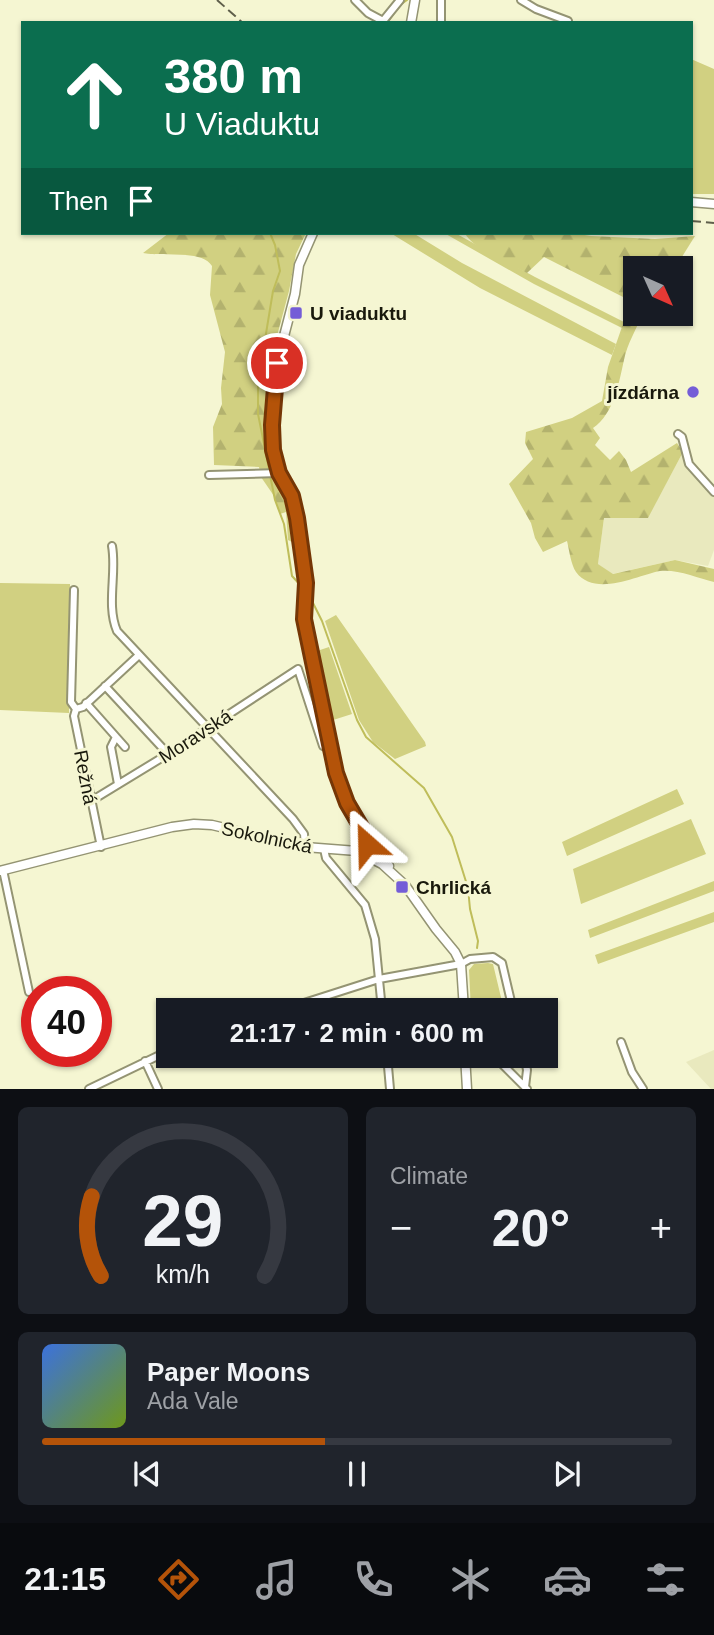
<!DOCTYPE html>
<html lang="en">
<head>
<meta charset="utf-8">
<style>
  body { margin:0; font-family:Helvetica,sans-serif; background:#20242c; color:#f1f3f6; height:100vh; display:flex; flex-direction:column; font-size:26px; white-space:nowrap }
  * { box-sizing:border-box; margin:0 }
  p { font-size:23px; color:#9ea1a6 }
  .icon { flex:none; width:38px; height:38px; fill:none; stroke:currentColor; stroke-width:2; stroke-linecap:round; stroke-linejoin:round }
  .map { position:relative; height:1089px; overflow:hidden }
  .details { display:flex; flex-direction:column; gap:18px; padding:18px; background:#0d0f14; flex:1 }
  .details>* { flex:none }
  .banner { position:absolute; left:21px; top:21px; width:672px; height:214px; border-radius:0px; box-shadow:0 2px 5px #0004; background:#0b6e4f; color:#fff; overflow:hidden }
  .needle { width:46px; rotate:135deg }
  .buttons { position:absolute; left:623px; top:256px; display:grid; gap:14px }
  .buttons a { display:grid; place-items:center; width:70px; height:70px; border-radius:0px; background:#171b24; box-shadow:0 2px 5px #0004; font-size:35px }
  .speed { position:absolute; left:21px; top:976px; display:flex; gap:14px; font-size:35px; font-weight:700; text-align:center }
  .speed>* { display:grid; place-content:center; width:91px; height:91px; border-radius:50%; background:#171b24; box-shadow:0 2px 5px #0004; line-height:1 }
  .speed .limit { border:10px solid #d22; background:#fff; color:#111 }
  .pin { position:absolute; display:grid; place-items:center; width:60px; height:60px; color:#fff; margin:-30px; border:4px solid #fff; border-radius:50%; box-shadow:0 2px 7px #0007 }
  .me { position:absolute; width:77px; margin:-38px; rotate:335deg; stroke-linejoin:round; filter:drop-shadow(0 0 5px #0008) }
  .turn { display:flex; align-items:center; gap:24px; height:147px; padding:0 28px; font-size:32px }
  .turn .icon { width:91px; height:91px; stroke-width:2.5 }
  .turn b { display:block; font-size:49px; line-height:60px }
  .then { display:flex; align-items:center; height:66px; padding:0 28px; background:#0003; gap:14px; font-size:26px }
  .big { font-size:52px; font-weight:600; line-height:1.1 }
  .details .tile { flex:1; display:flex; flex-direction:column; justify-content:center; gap:10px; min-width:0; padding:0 24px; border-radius:10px; background:#20242c }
  .details .dial { align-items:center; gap:0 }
  .dial svg { height:182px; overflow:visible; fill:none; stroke:#363941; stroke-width:7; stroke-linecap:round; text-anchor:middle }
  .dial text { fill:#f1f3f6; stroke:none }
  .song { display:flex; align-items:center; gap:21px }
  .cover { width:84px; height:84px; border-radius:10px; background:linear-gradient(135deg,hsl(220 70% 55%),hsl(80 70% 35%)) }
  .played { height:7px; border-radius:4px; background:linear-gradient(90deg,#b45309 45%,#363941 45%) }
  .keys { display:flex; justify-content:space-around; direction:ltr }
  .heat { display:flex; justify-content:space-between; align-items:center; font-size:38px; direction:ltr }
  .details .tiles { flex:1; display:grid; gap:18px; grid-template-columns:1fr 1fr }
  .tile:last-child { grid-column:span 2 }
  .trip { position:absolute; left:156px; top:998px; width:402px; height:70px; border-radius:0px; background:#171b24; box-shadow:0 2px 5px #0004; font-weight:600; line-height:70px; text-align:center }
  .dock { display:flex; height:112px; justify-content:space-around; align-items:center; background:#090b0e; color:#9ea1a6 }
  .dock .icon { width:49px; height:49px }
  .dock .selected { color:#b45309 }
  .dock b { font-size:32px; color:#f1f3f6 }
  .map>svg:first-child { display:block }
  .built { fill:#e9e9be }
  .green { fill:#d1d081 }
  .forest { fill:url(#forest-firs) }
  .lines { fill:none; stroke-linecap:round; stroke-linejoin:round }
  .stream { stroke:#bfbd5a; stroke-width:2 }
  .street-casing { stroke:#949473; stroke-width:10 }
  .secondary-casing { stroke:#949473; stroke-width:11 }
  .street { stroke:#fff; stroke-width:6 }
  .secondary { stroke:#fff; stroke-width:8 }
  .rail { stroke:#5f5f4b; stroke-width:2; stroke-dasharray:10 5; stroke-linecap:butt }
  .route-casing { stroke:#753606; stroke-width:18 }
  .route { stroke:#b45309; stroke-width:12 }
  .poi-dot { fill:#745dd7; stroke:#f5f6d2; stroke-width:2.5 }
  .labels { text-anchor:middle; stroke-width:6; stroke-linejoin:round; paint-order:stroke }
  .poi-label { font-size:19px; font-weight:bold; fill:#19190c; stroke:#f5f6d2; text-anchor:start }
  .street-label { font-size:19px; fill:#19190c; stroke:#f5f6d2 }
</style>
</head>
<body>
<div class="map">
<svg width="714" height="1089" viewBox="0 0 714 1089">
  <defs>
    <pattern id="forest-firs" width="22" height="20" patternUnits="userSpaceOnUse" patternTransform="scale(1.75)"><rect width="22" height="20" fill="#d1d081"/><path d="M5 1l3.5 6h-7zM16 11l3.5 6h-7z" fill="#b3b26e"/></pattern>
  </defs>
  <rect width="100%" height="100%" fill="#f5f6d2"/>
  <!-- built -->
  <path class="built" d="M683,452L688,468L714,496V550L708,566L675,560L612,574L598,564L604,518L648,517Z
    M714,1050V1089H711L686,1062Z"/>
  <!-- green -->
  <path class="green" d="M691,59L714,69V194H691Z
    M413,233L462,263L616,344L612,355L480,288L392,234Z
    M444,233H455L535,277L624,322L622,328L534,284Z
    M0,583L70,584L69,713L0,710Z
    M336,615L425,742L426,746L395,759L373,742L359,720L325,621Z
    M329,647L352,714L330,721L317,651Z
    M677,789L684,804L567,856L562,842Z
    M691,819L706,854L581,904L573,869Z
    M714,881V891L590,938L588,930Z
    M714,912V922L598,964L595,955Z
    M488,963L493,964L504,1010H471L469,970L474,964Z"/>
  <!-- forest -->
  <path class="forest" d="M169,233H306L296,254L289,291L270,362L266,427L272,462L293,519L296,544L288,540L286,512L280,514L274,496L261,477L259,467L214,465L213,427L222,404L221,388L225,352L210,295L212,266C202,249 161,257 143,253Z
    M465,233H572L591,236L655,239L695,236L675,268H635V313H643C637,328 627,344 624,360C619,382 614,414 593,428L600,438L595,445L610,460L619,451L626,460L631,472L677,443L683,452L648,518H604L598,564L613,574L675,560L714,569V582C698,578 677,569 660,571C638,575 595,598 576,572C571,565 569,549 567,541L543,552L535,538L531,523L509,484L533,459L525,443L526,432L572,418L602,401L608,367L631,301L544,257L527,273C512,265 471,248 465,233Z"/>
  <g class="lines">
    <!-- stream -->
    <path class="stream" d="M387,23L400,5L407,0
      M269,469L258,414V382L273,291L280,271L275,245L270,233
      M270,475L275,500L284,524L292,576L303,588
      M309,595L322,621L357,720L366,737L424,788L452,837L468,888L470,909L478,941L477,948"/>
    <defs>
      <path id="street" d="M355,0L368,13L383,21L400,0
        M441,0V23
        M521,0L536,9L568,21
        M678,434L682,437L689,464L714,492
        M209,475L279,473
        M112,546C117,573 106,605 117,631L293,819L304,834L305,847
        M74,590L71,702L76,709
        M105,686L168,754
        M86,703L125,747
        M116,737L111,747L118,784
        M91,801L168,754L298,669L323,746L331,749
        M101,847L74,716L76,709L83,707L139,655
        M324,849L326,858L365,905L375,939L382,1010
        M3,870L29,992
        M282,1010L379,979L461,964L470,959L493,957L502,963L513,1010
        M621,1042L632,1072L643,1089
        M387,1055L390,1089
        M493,1055L527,1089
        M524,1055L527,1070L525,1087
        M145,1061L158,1089
        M89,1089L168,1051"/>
      <path id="secondary" d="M411,23L415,0
        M691,202L714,204
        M313,233L299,265L295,294L277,363L272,425L273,451L279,473L292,496L297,518L306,583L305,619L332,757L345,797L367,837L364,854
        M366,835L389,866
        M0,871L172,827L194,824L212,825L305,847L357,851L382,864L405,885L436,929L455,952L461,964L464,1010
        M465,1055L467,1089"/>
    </defs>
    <!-- street casing -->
    <use href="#street" class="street-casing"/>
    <!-- secondary casing -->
    <use href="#secondary" class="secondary-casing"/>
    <!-- street -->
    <use href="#street" class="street"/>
    <!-- secondary -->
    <use href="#secondary" class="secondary"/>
    <!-- rail -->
    <path class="rail" d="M217,0L243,23
      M691,221L714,223"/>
  </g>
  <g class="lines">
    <defs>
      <path id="route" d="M277,363L272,425L273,450L279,473L292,496L297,518L306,583L304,619L336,773L347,803L367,837V844"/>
    </defs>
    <!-- route casing -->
    <use href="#route" class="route-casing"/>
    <!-- route -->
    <use href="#route" class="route"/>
  </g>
  <!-- markers -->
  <g class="poi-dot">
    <rect x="289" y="306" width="14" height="14" rx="3.5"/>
    <circle cx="693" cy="392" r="7"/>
    <rect x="395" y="880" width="14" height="14" rx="3.5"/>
  </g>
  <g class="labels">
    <!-- poi labels -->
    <g class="poi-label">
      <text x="310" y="320">U viaduktu</text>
      <text x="679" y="399" text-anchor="end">jízdárna</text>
      <text x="416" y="894">Chrlická</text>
    </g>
    <!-- street labels -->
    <g class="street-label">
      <text transform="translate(195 736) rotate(-33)" y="7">Moravská</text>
      <text transform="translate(86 777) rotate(79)" y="7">Režná</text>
      <text transform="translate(267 837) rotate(12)" y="7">Sokolnická</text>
    </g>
  </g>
</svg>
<div class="buttons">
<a><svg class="needle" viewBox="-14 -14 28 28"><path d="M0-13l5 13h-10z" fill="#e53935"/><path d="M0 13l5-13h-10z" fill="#9ea1a6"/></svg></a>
</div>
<div class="speed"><div class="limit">40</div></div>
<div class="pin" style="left:277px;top:363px;background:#d93025"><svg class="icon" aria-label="arrive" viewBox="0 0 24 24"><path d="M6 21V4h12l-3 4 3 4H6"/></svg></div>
<svg class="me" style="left:367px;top:844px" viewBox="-20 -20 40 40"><path d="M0-17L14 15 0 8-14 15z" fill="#b45309" stroke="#fff" stroke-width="4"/></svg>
<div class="trip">21:17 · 2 min · 600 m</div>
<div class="banner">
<div class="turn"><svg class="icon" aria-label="ahead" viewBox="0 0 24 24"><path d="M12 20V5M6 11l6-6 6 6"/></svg><div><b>380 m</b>U Viaduktu</div></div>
<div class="then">Then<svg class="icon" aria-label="arrive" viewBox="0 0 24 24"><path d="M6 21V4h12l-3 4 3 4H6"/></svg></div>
</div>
</div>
<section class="details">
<div class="tiles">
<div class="tile dial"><svg viewBox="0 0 100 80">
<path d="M14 69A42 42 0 1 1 86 69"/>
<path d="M14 69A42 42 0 0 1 10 34" stroke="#b45309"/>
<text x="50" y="56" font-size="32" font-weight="700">29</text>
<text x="50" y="72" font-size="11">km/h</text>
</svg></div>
<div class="tile"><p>Climate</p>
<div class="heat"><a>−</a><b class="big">20°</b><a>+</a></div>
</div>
<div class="tile">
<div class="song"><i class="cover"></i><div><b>Paper Moons</b><p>Ada Vale</p></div></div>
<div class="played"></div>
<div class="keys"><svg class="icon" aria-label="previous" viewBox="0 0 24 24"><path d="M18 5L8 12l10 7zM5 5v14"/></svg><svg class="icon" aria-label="pause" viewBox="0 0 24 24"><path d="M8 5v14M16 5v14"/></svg><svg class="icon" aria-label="next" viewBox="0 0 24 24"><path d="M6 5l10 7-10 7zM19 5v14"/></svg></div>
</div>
</div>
</section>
<nav class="dock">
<b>21:15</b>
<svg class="icon selected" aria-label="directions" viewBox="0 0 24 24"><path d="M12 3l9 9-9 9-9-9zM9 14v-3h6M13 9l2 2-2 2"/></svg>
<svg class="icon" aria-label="music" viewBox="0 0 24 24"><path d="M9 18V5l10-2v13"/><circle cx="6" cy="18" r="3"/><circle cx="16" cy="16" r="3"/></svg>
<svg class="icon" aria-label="phone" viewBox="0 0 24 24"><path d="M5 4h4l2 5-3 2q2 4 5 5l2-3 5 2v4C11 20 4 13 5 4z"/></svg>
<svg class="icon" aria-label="climate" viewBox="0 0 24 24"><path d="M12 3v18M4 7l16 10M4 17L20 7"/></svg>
<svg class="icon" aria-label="car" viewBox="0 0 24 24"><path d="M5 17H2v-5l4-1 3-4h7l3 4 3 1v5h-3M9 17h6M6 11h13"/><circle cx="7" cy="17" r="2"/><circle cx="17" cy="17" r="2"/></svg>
<svg class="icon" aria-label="filters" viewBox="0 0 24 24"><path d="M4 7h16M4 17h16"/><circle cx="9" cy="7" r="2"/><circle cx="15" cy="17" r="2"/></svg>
</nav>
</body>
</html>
